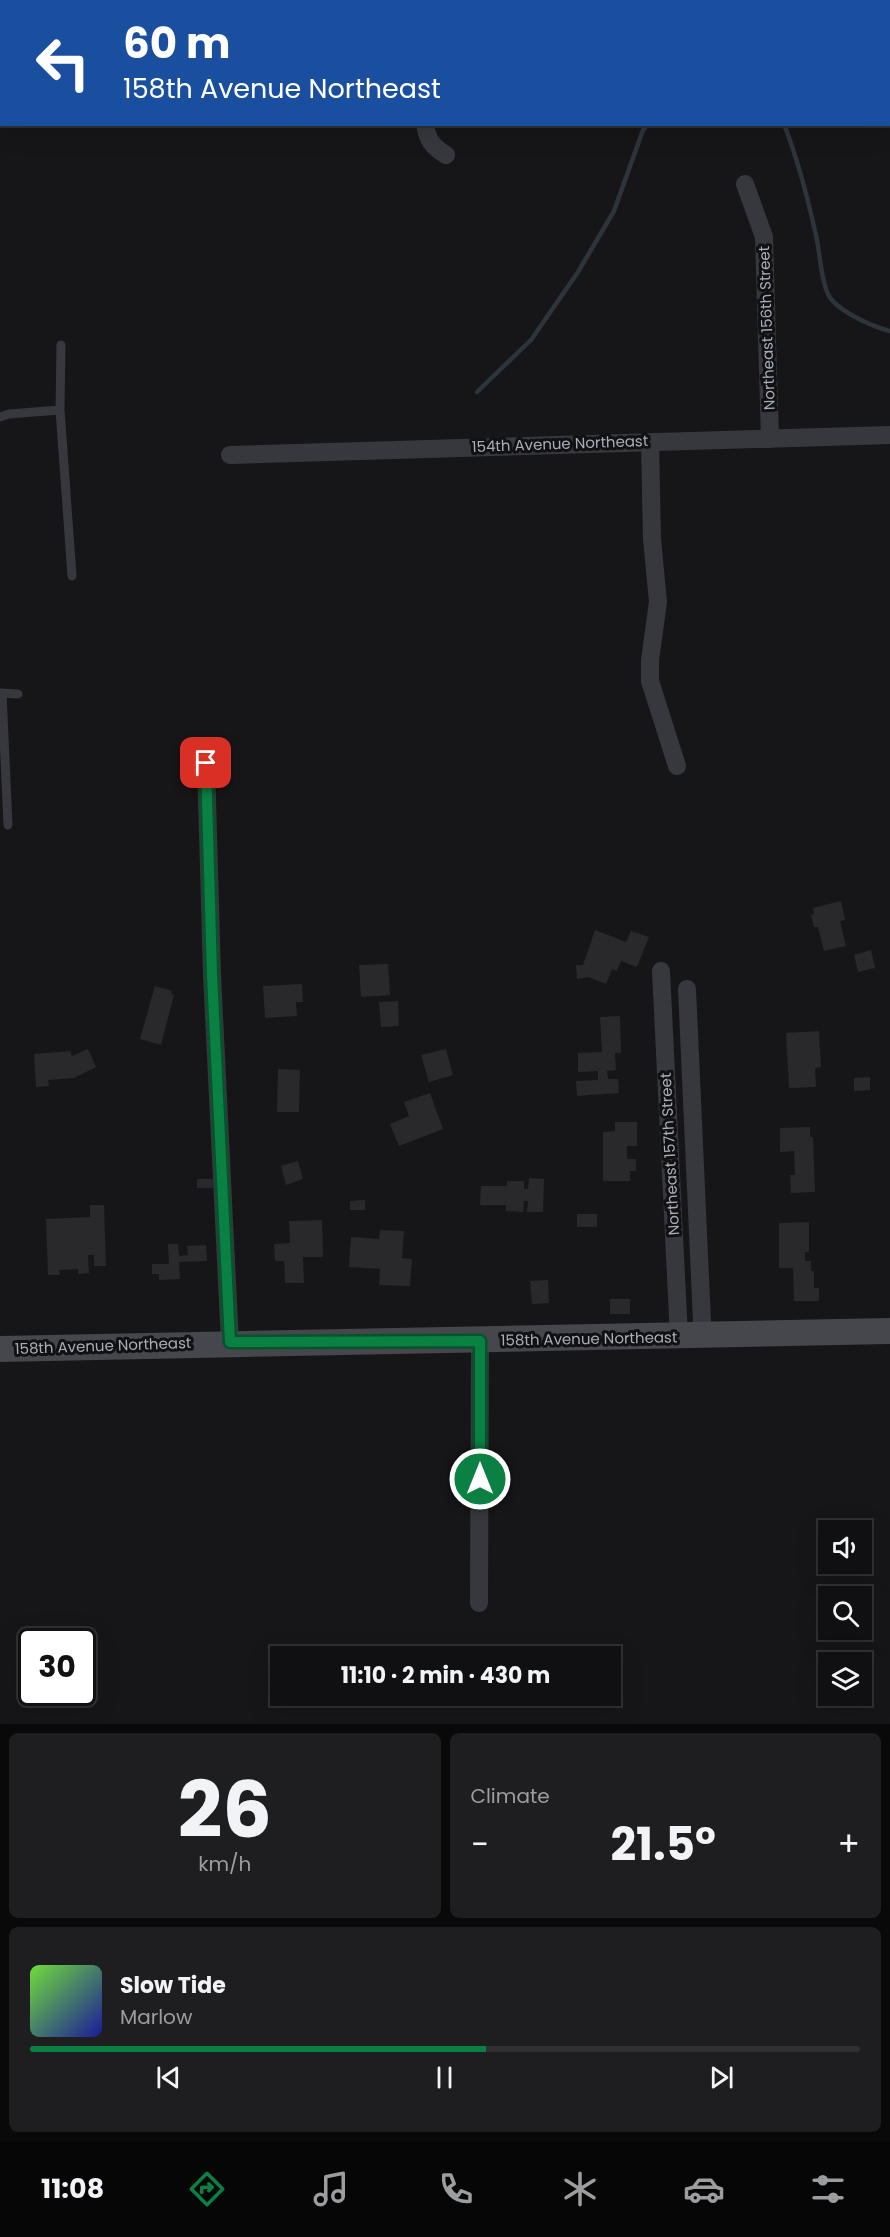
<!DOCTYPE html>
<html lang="en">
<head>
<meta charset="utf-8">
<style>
  body { margin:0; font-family:Poppins,sans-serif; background:#1e1e20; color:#f1f3f6; height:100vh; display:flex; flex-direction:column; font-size:22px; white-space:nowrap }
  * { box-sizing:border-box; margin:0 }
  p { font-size:20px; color:#9c9d9f }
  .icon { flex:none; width:33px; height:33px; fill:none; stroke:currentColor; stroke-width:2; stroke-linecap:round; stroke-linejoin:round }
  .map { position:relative; height:1724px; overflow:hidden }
  .sheet { display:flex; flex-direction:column; gap:9px; padding:9px; background:#09090a; flex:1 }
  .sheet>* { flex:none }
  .guide { position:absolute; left:0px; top:0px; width:891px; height:126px; box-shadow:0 6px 24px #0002,0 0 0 2px #303032; background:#1a4fa0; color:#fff; overflow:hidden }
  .controls { position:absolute; left:818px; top:1520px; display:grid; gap:12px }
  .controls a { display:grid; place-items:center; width:54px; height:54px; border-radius:0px; background:#101012; box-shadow:0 6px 24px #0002,0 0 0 2px #303032; font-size:30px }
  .speed { position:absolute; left:18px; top:1628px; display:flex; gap:12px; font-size:30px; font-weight:700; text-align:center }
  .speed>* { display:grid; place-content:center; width:78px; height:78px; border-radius:50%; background:#101012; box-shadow:0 6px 24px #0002,0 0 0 2px #303032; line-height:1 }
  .speed .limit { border:3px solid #111; border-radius:9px; background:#fff; color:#111 }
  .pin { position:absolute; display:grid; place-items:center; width:51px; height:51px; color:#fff; margin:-26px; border-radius:12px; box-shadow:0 3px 9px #0006 }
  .me { position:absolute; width:66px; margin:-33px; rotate:0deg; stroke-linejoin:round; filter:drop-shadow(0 0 4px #0008) }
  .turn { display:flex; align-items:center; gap:21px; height:126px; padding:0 24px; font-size:27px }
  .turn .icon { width:78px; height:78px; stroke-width:2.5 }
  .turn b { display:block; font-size:42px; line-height:51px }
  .big { font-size:45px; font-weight:700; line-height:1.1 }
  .sheet .card { flex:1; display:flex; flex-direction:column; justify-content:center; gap:9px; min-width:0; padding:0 21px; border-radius:9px; background:#1e1e20 }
  .sheet .dial { align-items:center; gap:0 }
  .dial b { font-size:78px; line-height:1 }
  .song { display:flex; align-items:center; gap:18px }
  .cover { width:72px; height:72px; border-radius:9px; background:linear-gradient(135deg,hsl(100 70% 55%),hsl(240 70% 35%)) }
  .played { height:6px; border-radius:3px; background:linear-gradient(90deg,#0b8043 55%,#303032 55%) }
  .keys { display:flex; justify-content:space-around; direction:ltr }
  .heat { display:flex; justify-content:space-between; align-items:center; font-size:33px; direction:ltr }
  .sheet .tiles { flex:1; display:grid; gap:9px; grid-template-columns:1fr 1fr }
  .card:last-child { grid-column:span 2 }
  .trip { position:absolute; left:270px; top:1646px; width:351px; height:60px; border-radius:0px; background:#101012; box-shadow:0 6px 24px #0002,0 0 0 2px #303032; font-weight:700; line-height:60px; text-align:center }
  .tab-bar { display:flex; height:96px; justify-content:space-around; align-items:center; background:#060607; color:#9c9d9f }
  .tab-bar .icon { width:42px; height:42px }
  .tab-bar .on { color:#0b8043 }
  .tab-bar b { font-size:27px; color:#f1f3f6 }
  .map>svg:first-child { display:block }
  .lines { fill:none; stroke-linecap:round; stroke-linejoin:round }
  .stream { stroke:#2c353c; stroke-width:4.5 }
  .building { fill:#29292c }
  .lane { stroke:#37383d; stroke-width:9 }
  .street { stroke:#37383d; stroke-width:18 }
  .secondary { stroke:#45474d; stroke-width:26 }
  .route-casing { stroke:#07532c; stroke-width:15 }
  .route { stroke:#0b8043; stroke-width:10 }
  .labels { text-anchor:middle; stroke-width:6; stroke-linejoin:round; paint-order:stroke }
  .street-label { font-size:15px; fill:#a8adb8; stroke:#111113 }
</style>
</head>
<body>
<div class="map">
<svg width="890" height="1724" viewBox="0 0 890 1724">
  <rect width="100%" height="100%" fill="#161618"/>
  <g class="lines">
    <!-- stream -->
    <path class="stream" d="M727,2V0
      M784,124C797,158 807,195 815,231C820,249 820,277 828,294C835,310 873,327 890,331
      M477,392L531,340L578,272L614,211L643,130L648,124"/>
  </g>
  <!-- building -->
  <path class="building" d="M841,901L845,920L840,921L846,946L824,951L818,927H814L811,915L814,914L813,908Z
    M595,930L626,942L631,931L649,937L637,967L621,961L617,971L612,969L606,984L588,977L577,979L576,965H583Z
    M871,950L875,968L858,972L854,955Z
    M388,964L390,995L361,997L359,965Z
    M302,984L303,1002H296L297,1016L265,1018L263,986Z
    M155,986L172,991L171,994L174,995L161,1045L140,1039Z
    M398,1001L399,1026L381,1027L379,1002Z
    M620,1016L621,1053H615L616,1070L607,1071L608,1079H618L619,1093L577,1096L576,1081L598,1080V1071L578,1072V1053L602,1052L600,1017Z
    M819,1031L821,1067L815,1068L816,1087L789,1088L786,1033Z
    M88,1049L96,1067L74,1078L48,1080L49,1086L36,1087L34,1054L70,1051L72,1056Z
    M446,1049L453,1075L429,1082L421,1055Z
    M278,1069L300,1070L299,1112H277Z
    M870,1077V1090L854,1091V1078Z
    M430,1093L443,1129L399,1146L390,1124L409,1116L404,1102Z
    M615,1122H637V1146H627V1159H636V1171H630V1181H603V1132L615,1131Z
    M810,1127V1137H813L815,1192L791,1193L790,1175H795L794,1151L780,1152V1128Z
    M298,1161L303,1179L286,1185L281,1166Z
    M529,1178L544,1179L543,1212H527L528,1201H524L523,1212L506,1211V1205H480L481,1186H507V1181H524V1189H528Z
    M197,1179H215V1188H197Z
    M365,1200V1210H350V1201Z
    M90,1205H104L106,1266H94V1255H88L89,1273L78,1274V1269L59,1270L60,1275H48L46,1219L90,1217Z
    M577,1214H597V1227H577Z
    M322,1220L323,1257H303L304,1283H285L284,1261H275L274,1244L290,1243L289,1221Z
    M809,1222V1252H805V1261H811V1271H814V1288H819V1301H794L793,1268H779V1223Z
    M380,1230L404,1231L402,1258L412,1259L410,1286L379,1285L380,1269L349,1267L351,1237L379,1239Z
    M168,1244H178L179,1256L188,1255L187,1246L206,1245L207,1261L179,1262L180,1279L159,1280V1274H152V1264H169Z
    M548,1280L549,1303L532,1304L530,1281Z
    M610,1299H630V1314H610Z"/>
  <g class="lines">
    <!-- lane -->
    <path class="lane" d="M61,345L60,410L72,576
      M0,417L9,414L60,410
      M0,693L18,694
      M2,693L8,825"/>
    <!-- street -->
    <path class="street" d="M427,0L428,2
      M425,124C427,140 433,147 446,155
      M745,184L764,237L770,439
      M650,442L652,539L658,602L650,660V681L677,766
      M230,455L890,435
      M206,763L212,975L230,1343
      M661,971L679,1337
      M687,989L702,1322L707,1336
      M479,1603L480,1341"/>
    <!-- secondary -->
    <path class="secondary" d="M0,1349L890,1331"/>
  </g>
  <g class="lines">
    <defs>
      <path id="route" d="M206,763L212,975L230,1342L480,1341V1479"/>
    </defs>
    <!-- route casing -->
    <use href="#route" class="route-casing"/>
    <!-- route -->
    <use href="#route" class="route"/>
  </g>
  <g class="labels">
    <!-- street labels -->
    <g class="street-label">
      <text transform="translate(767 328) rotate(-92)" y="5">Northeast 156th Street</text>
      <text transform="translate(560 444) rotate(-2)" y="5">154th Avenue Northeast</text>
      <text transform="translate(670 1154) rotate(-93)" y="5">Northeast 157th Street</text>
      <text transform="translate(589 1339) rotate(-1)" y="5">158th Avenue Northeast</text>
      <text transform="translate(103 1346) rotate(-2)" y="5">158th Avenue Northeast</text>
    </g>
  </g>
</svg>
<div class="controls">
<a><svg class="icon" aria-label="sound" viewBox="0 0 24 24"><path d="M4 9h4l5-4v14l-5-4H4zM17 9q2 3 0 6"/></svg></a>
<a><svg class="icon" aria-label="search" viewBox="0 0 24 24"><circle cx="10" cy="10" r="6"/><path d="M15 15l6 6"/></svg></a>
<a><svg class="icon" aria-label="layers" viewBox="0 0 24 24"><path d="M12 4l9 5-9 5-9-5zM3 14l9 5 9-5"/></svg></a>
</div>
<div class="speed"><div class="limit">30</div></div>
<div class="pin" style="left:206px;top:763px;background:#d93025"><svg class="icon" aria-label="arrive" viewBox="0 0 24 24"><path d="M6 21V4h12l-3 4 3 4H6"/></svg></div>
<svg class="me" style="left:480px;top:1479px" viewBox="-20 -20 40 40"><circle r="17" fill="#0b8043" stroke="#fff" stroke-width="3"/><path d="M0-11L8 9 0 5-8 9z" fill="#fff"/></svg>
<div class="trip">11:10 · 2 min · 430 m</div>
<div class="guide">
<div class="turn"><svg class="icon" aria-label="left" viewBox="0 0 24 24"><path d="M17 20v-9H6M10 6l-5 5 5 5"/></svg><div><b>60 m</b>158th Avenue Northeast</div></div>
</div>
</div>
<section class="sheet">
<div class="tiles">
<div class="card dial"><b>26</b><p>km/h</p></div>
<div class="card"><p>Climate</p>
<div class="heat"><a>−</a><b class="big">21.5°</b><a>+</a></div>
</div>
<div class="card">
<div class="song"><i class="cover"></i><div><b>Slow Tide</b><p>Marlow</p></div></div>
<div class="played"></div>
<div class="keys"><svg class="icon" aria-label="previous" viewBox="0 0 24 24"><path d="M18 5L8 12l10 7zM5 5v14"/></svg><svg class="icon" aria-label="pause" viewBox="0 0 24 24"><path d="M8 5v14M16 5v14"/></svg><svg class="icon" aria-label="next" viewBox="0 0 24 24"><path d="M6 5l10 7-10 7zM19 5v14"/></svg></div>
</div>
</div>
</section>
<nav class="tab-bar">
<b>11:08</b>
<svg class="icon on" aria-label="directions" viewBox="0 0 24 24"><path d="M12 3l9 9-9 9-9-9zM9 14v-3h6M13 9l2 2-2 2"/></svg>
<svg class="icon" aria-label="music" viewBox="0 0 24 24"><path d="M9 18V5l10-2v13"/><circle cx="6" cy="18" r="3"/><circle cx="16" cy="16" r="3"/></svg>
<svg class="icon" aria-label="phone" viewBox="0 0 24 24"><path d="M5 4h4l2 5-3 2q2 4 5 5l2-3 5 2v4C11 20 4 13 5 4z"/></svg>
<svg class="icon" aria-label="climate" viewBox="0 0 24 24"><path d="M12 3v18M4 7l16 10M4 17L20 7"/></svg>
<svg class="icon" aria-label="car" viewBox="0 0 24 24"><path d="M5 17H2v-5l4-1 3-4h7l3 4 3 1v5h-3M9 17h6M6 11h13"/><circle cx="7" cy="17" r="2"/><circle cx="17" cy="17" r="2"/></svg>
<svg class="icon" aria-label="filters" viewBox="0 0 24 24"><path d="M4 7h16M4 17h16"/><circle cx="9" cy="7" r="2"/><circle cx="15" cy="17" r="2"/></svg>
</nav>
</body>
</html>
